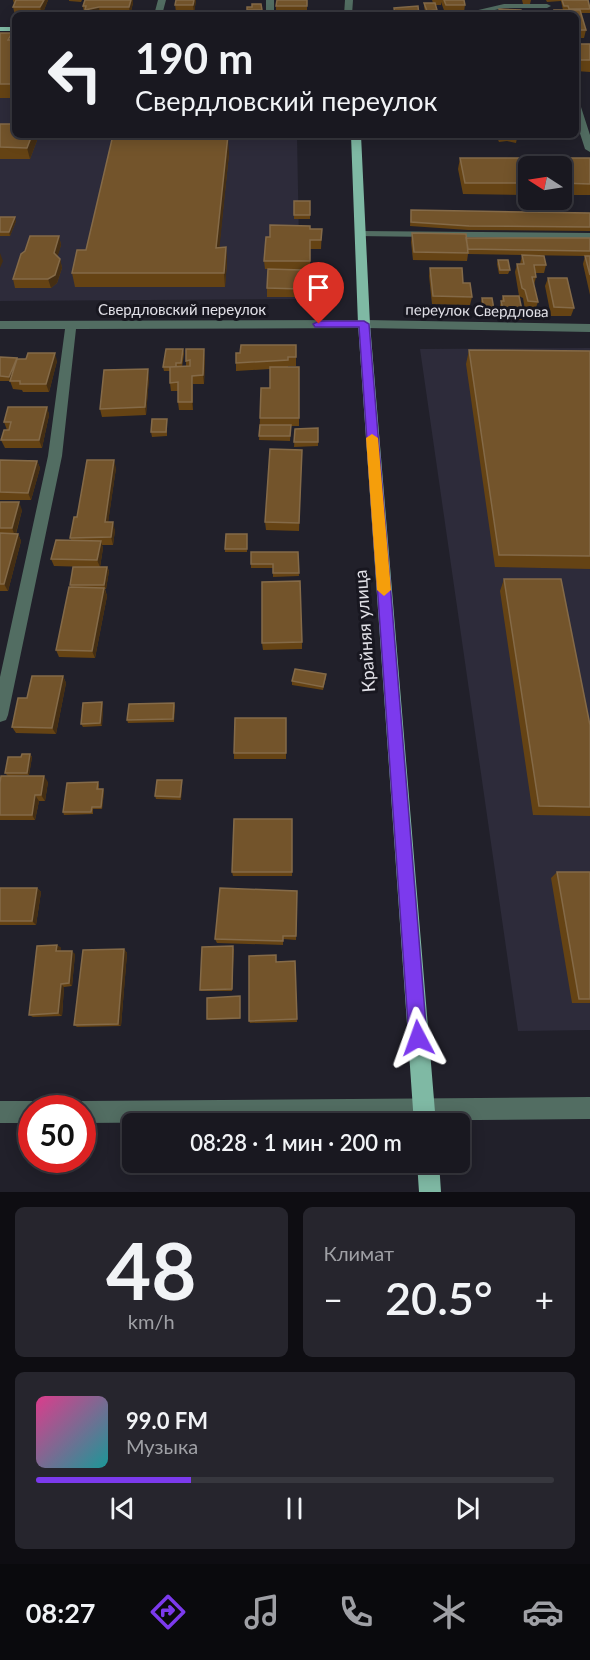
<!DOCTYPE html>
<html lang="ru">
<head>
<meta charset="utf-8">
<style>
  body { margin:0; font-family:Lato,sans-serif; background:#26252d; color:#f1f3f6; height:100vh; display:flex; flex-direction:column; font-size:22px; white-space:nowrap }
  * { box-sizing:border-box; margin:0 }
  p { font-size:20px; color:#9fa0a5 }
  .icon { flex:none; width:33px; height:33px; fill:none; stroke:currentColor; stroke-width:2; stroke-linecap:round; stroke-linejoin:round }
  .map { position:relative; height:1192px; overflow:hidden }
  .drawer { display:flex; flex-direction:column; gap:15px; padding:15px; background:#0e0d12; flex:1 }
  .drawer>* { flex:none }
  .hud { position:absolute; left:12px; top:12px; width:567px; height:126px; border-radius:9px; box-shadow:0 3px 15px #0003,0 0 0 2px #37373e; background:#191820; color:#f1f3f6; overflow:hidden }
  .needle { width:39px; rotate:282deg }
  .tools { position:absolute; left:518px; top:156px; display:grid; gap:12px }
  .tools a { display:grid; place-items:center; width:54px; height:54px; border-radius:9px; background:#191820; box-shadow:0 3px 15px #0003,0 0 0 2px #37373e; font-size:30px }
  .speed { position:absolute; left:18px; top:1095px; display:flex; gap:12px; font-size:30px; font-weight:700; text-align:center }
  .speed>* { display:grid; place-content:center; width:78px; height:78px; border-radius:50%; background:#191820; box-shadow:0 3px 15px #0003,0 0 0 2px #37373e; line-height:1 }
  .speed .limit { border:9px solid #d22; background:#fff; color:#111 }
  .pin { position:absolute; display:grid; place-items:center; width:51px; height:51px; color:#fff; margin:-62px -26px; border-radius:50% 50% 50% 0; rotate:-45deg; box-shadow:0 0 6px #0007 }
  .pin .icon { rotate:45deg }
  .me { position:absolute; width:66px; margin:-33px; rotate:356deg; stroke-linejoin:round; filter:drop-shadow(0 0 4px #0008) }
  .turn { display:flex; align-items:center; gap:21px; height:126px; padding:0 24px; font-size:27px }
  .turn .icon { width:78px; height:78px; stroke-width:2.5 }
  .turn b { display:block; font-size:42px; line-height:51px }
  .big { font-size:45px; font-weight:600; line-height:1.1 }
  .drawer .card { flex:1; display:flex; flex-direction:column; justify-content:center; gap:9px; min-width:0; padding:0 21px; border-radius:9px; background:#26252d }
  .drawer .dial { align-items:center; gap:0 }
  .dial b { font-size:78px; line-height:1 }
  .song { display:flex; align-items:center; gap:18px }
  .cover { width:72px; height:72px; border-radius:9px; background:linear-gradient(135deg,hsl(330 70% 55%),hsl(180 70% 35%)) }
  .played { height:6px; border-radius:3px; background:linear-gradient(90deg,#7c3aed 30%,#37373e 30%) }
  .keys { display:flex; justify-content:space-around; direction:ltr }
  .heat { display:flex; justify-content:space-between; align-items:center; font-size:33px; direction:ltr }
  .drawer .tiles { flex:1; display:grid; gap:15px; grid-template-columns:1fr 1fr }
  .card:last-child { grid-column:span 2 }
  .trip { position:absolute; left:122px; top:1113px; width:348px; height:60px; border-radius:9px; background:#191820; box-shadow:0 3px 15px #0003,0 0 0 2px #37373e; font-weight:600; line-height:60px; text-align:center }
  .tabs { display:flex; height:96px; justify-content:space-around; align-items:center; background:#0a0a0d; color:#9fa0a5 }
  .tabs .icon { width:42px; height:42px }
  .tabs .selected { color:#7c3aed }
  .tabs b { font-size:27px; color:#f1f3f6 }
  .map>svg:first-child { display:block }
  .built { fill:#2d2b3a }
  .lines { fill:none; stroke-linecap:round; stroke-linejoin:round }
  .minor { fill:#526d62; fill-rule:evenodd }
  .major { fill:#7fb9a4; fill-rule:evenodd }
  .wall { fill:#654314 }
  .shaded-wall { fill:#442e13 }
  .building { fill:#73542b; stroke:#846a48; stroke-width:1.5 }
  .route { fill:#7c3aed; stroke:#51269a; stroke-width:1.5 }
  .slow { fill:#f59e0b }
  .labels { text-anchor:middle; stroke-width:6; stroke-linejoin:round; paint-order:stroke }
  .far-street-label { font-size:15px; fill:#e1e0e7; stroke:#181720 }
  .street-label { font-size:18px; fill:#e1e0e7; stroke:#181720 }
</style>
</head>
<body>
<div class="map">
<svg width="590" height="1192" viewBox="0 0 590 1192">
  <rect width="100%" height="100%" fill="#21202a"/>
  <!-- built -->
  <path class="built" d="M0,44H15V135H297L300,299L0,301Z
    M590,348V1030L518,1031L420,349Z"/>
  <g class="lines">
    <!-- minor -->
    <path class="minor" d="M158,0H166L162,15H154Z
      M266,0H274V15H266Z
      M345,0H353L352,15H344Z
      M504,4H547L551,6L547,8H504L472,15H457Z
      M576,104L581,107L590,135V152L585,149L576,121Z
      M360,231L590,233V239L356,236L355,234Z
      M364,320L590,324V332L364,328L76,329L62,456L8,715L6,720L0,722V677L48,456L65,329H0V321Z
      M590,1097V1119L82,1123V1108H73L74,1104L82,1101Z
      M0,1101H32L40,1104L41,1108H32V1123H0Z"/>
    <!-- major -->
    <path class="major" d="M0,27H15V31H0Z
      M351,135H361L370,324L436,1124H414L358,324Z
      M417,1162H439L441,1192H419Z"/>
  </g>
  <!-- wall -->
  <path class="wall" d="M13,0H48L42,15H15L13,7L14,4Z
    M69,0H82L81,2L69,1Z
    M173,0H196L194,13L176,12L175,5L176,0Z
    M307,0V14L276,13V6Z
    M432,0H464L465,5L464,12L445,13L441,2V5H435L437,10V14L426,15L424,7V3H433Z
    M522,0H531L530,4H523Z
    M546,0H588L590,6V13H580L586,30L584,38H576V15H552L554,10H563L561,1L547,2Z
    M133,3L130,15H85L84,14L83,6Z
    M261,4L263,15L247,14V7H252Z
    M0,33H12L13,40H15V98H0Z
    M576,44H590V72L576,71Z
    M0,124L39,135L30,159H0Z
    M496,135H526L525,140H518L517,138L516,143L507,141L499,142Z
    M528,135H538L537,139H530Z
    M229,154L219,248L226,247L227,262L225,287H75L72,273Z
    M460,158H590V195H561V166H528V195L463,194L458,169Z
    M294,201H310V219H294Z
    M411,210L590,213V231L468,230L410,226Z
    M0,217L16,221L10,236H0Z
    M310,229H322L321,249H310V270H302V297H267V288L284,269H265L264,261L270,237Z
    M412,233L466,238H590V295L583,264L585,256L468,254L467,261L413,260L411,242Z
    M59,236L61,245L57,257L60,259L62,268L57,283L51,288H15L13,279Z
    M522,255L546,265L544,273H536V277L534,285L538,302L535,310H525L523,298L519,296L515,272L517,264H520Z
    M498,260L510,270L508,274H499L497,264Z
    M430,268L463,283L472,297L470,305L432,304L429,276Z
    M548,278L574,308L571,316H551L545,286Z
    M503,296L523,315L522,320L503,319L500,305Z
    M482,298L494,310L493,314H483L481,302Z
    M296,345V366H288V367H299V426H291L290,441L259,440L260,418L270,388V369L236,371V363L240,353Z
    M183,349L184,354L182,367H186V361L205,357L204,384H193V410H179L178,402V391H171L170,383V371H164L163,367Z
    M469,350L590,351V569L495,567L466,364Z
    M0,357L17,359L57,361L49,392H23L22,390L13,389L10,381H0Z
    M149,377L146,415L102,417L100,409Z
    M47,407L49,415L42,448H5L1,440L7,430L4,422Z
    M167,419V436L152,437L151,432Z
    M318,428V446L294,447L295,429Z
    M302,450L299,531L266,530L265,522Z
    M0,460L37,461L40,468L31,500H0Z
    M116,468L108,522L115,530L113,545H102L103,548L100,567H107L109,571L106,589H105L107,596L95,658L59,657L56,650L71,587L70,585L89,567L54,566L51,559L71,540L70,538L77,517Z
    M0,502L22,510L16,534H18L21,541L8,591H0Z
    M247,534V552H225V549Z
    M251,552H298L299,576L273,577V568H251Z
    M504,579L590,725V816L533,815L500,591Z
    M302,642V649L263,650L262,643Z
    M63,676L66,683L56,734L16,733L12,727L27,698Z
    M326,677L323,690L292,685V681Z
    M102,702L103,705L102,726L83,727L81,724Z
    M174,703L175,706L174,722L128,723L127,720Z
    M286,718V759H234V753Z
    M30,754L32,757L29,775L8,776L5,773L21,757Z
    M48,782L45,801H39L35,820H0V783Z
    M98,782L99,785V789H103L104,792L102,809H93V814L64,815L63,812Z
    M182,783L181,800L156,799L155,796Z
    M292,819V876H233L232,872Z
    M557,872H590V1003H572L551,878Z
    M0,888H37L41,892L36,925H0Z
    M297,891L296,940L283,939V945L217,943L215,939Z
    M57,945L61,948L60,951L75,954L72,986L64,987L62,1016L33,1017L29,1015Z
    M234,948L232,991H201L200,990Z
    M124,949L127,953L121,1026L77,1027L74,1025Z
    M295,961L297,1022L250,1023L249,1021L276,962Z
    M240,998V1019L208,1020L207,1019Z"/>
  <!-- shaded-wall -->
  <path class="shaded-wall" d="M44,0H48L42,15L40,7Z
    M131,0H133V3L130,15L129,7Z
    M194,0H196L194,13L193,5Z
    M99,7L100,14L85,15V10Z
    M12,33L15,46L8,40Z
    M32,135H39L30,159L27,148Z
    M228,135L229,154L218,262L216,248Z
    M15,217L16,221L10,236L9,232Z
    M59,236L61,245L56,262L54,253Z
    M226,247L227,262L225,287L224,273Z
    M0,253L3,261L0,268Z
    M60,259L62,268L57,283L51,288L48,279Z
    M204,349L205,357L204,384L203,375Z
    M55,353L57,361L49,392L46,384Z
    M17,358L18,362L10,381L9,377Z
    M148,369L149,377L146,415L145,407Z
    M192,376L193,384V410L192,402Z
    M47,407L49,415L42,448L39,440Z
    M114,460L116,468L107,530L105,522Z
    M37,461L40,468L31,500L28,493Z
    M19,502L22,510L15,536L12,528Z
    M113,522L115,530L113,545L111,537Z
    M18,534L21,541L8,591L4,584Z
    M101,541L103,548L100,567L97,560Z
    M107,567L109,571L106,589L104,585Z
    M104,588L107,596L95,658L92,651Z
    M63,676L66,683L56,734L52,728Z
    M102,702L103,705L102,726L100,723Z
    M30,754L32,757L29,775L27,773Z
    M44,776L48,782L45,801L41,795Z
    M182,780V783L181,800L180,797Z
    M103,789L104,792L102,809L101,807Z
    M35,795L39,801L35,820L32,815Z
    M37,888L41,892L36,925L32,921Z
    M57,945L61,948L60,955L56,951Z
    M124,949L127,953L121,1026L118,1024Z
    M72,951L75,954L72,986L69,983Z
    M61,984L64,987L62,1016L58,1013Z"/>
  <!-- building -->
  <path class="building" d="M16,0H44L40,7H13Z
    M85,0H131L129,7H99L85,10L86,6H83Z
    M176,0H194L193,5H175Z
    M277,0H307V6H276Z
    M444,0H464L465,5H446Z
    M562,0H588L590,9H569L568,6H564Z
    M424,3H435L437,10L427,11Z
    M252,4H261L262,10H247V7H252Z
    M418,6L419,15H395L394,8Z
    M499,9L521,10L523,15H500Z
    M554,10H580L586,30H576V15H555Z
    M209,11H225L224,15H209Z
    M256,12H263L262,15H255Z
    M0,33H12L8,40H15V84H0Z
    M576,44H590V60H576Z
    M0,124H15V135H32L27,148L0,147Z
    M113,135H228L216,248L226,247L224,273H72L77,250H86Z
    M499,135H516L517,138L508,137H499Z
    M460,158H590V184L561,183V166H528V183H465Z
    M294,201H310V215H294Z
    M411,210L590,213V227L469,226L411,222Z
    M0,217H15L9,232H0Z
    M270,225L310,226V229H322L321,240H310V261H264L266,237H270Z
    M412,233L466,234L468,253L414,252Z
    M30,236H59L54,253L60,259L55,275L48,279H13L21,254L25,251Z
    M466,238H590V251L468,249Z
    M522,255L544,256L546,265H534L536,277H532L538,302L528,301L525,290L522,288L517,264H524Z
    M585,256H590V275Z
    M498,260H508L510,270H500Z
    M430,268H462L463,283H470L472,297L433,296Z
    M268,269L302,270V289L267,288Z
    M548,278H567L574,308L554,307Z
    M503,296H519L523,315H504L501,301H504Z
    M482,298H492L494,310L484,309Z
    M241,345H296V357H288V360L236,363V353H240Z
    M166,349H183L181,363H176V367H163Z
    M186,349H204L203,375L192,376V402H178V382L170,383V367L190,366V360L186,361Z
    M469,350L590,351V556L499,555Z
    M28,353H55L46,384H20V381H10L17,359H26Z
    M0,357L17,358L9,377L0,376Z
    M270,367H299V418H260L261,388H270Z
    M148,369L145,407L100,409L104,370Z
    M8,407H47L39,440H1L4,430H9L11,422H4Z
    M152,419H167L166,432H151Z
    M260,425H291L290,436H259Z
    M318,428V442H294L295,429Z
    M270,449L302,450L299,523L265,522Z
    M0,460L37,461L28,493L0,492Z
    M87,460H114L105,522H113L111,537L70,538L74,517H77Z
    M0,502H19L12,528H0Z
    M0,533L18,534L4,584H0Z
    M226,534H247V549H225Z
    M56,540L101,541L97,560L51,559Z
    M251,552H298L299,573H273V564H251Z
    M73,567H107L104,585H70Z
    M504,579H561L590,725V807L539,806Z
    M300,581L302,642L262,643V582Z
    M69,587L104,588L92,651L56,650Z
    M295,669L326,674L323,687L292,681Z
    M32,676H63L52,728L12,727L18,698H27Z
    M102,702L100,723L81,724L83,703Z
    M174,703L173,719L127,720L129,704Z
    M235,718H286V753H234Z
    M22,754H30L27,773H5L8,757H21Z
    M1,776H44L41,795H35L32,815H0V783Z
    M157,780H182L180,797L155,796Z
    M98,782L97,789H103L101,807H92L91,812H63L67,783Z
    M234,819H292V872H232Z
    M557,872H590V999H579Z
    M0,888H37L32,921H0Z
    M220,888L297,891L296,936H283V941L215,939Z
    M57,945L56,951H72L69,983L61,984L58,1013L29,1015L37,946Z
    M233,946L232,989L200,990L202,947Z
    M124,949L118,1024L74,1025L83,950Z
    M276,955V962L295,961L297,1019L249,1021V956Z
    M240,996V1018L207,1019V998Z"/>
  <!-- route -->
  <path class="route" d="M319,321H364L369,324L427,1038L425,1045L418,1047L412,1045L409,1038L359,327H315L313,324Z"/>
  <!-- slow -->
  <path class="slow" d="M372,434L378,438L391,590L384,596L377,590L366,438Z"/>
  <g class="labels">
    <!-- far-street labels -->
    <g class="far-street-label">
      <text x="182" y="315">Свердловский переулок</text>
      <text transform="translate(477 311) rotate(1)" y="5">переулок Свердлова</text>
    </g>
    <!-- street labels -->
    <g class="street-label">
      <text transform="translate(365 631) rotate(-94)" y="6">Крайняя улица</text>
    </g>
  </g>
</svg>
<div class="tools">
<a><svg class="needle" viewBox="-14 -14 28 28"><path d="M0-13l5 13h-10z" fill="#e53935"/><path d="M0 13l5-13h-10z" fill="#9fa0a5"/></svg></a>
</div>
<div class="speed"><div class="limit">50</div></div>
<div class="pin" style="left:319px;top:324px;background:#d93025"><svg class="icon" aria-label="arrive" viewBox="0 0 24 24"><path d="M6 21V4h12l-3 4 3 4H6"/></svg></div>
<svg class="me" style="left:418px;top:1038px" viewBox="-20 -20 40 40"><path d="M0-17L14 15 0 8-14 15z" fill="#7c3aed" stroke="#fff" stroke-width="4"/></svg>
<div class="trip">08:28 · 1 мин · 200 m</div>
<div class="hud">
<div class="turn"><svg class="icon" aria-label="left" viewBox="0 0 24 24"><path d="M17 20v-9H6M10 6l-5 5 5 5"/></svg><div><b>190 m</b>Свердловский переулок</div></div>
</div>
</div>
<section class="drawer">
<div class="tiles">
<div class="card dial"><b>48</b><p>km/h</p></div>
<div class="card"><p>Климат</p>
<div class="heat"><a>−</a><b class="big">20.5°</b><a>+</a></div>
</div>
<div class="card">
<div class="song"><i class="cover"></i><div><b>99.0 FM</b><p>Музыка</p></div></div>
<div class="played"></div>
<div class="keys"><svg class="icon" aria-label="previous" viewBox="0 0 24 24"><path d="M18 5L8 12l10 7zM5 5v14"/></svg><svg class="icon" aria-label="pause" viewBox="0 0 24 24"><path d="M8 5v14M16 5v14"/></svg><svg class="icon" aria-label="next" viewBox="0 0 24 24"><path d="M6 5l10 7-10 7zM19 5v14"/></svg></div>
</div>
</div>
</section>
<nav class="tabs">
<b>08:27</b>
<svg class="icon selected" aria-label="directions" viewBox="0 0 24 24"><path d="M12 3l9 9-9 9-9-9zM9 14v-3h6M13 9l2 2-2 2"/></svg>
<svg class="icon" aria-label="music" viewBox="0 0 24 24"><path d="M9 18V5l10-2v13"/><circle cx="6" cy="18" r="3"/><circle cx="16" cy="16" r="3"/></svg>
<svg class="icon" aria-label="phone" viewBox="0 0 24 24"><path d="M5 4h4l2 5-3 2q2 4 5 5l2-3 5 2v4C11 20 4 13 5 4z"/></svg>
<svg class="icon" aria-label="climate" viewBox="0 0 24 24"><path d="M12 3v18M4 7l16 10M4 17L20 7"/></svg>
<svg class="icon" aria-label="car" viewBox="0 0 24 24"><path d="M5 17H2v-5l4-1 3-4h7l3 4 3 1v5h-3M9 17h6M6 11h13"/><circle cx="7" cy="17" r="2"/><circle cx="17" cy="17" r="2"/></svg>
</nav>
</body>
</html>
